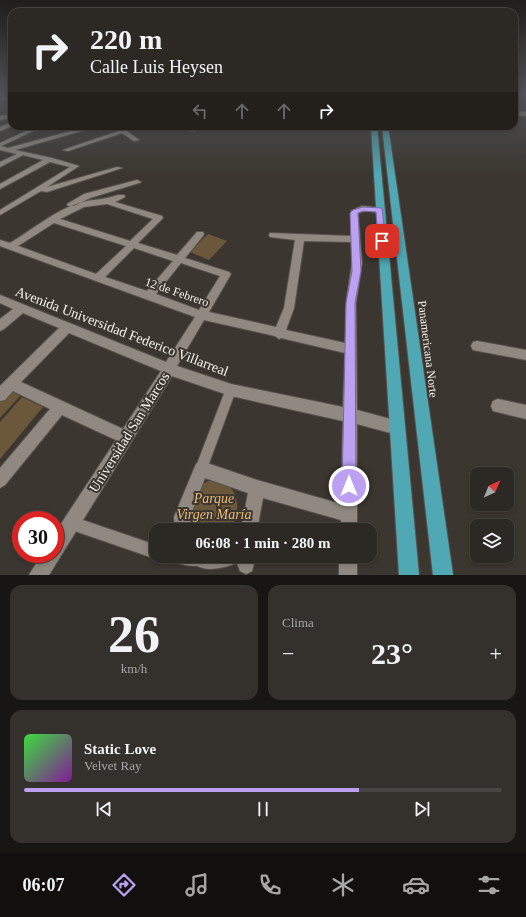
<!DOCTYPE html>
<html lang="es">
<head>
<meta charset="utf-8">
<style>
  body { margin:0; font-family:"Times New Roman",serif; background:#34302b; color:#f1f3f6; height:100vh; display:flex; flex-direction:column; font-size:15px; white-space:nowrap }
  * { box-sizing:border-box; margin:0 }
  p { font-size:13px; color:#a6a6a6 }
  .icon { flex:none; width:22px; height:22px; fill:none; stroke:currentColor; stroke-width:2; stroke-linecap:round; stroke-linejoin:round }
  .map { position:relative; height:575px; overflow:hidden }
  .side { display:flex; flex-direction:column; gap:10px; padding:10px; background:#181613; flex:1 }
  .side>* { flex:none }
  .banner { position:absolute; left:8px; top:8px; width:510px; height:122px; border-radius:12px; box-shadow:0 2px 6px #0003,0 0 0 1px #484441; background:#2c2823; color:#f1f3f6; overflow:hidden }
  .needle { width:26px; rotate:44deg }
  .tools { position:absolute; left:470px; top:467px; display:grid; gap:8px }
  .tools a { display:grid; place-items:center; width:44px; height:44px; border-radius:8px; background:#2c2823; box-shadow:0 2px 6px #0003,0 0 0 1px #484441; font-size:20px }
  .speed { position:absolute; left:12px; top:511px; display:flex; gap:8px; font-size:20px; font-weight:700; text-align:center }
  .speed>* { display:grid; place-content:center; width:52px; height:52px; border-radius:50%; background:#2c2823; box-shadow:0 2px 6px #0003,0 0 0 1px #484441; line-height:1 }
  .speed .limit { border:6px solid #d22; background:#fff; color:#111 }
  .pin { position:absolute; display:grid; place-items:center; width:34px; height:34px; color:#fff; margin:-17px; border-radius:8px; box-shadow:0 2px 6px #0006 }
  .me { position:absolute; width:44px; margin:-22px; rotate:0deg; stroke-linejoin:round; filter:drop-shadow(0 0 3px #0008) }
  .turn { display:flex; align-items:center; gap:14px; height:84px; padding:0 16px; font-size:18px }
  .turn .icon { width:52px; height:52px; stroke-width:2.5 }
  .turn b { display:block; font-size:28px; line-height:34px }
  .lanes { display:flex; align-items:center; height:38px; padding:0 16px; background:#0003; justify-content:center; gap:20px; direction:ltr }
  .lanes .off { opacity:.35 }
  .big { font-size:30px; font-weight:700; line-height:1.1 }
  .side .tile { flex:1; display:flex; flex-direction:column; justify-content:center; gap:6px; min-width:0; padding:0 14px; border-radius:12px; background:#34302b }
  .side .dial { align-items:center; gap:0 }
  .dial b { font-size:52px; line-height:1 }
  .song { display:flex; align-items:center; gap:12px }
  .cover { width:48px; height:48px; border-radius:6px; background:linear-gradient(135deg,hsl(120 70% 55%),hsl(290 70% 35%)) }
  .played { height:4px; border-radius:2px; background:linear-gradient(90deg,#bca0f2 70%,#484441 70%) }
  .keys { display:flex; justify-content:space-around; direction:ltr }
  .heat { display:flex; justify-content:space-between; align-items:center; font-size:22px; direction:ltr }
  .side .tiles { flex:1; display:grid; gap:10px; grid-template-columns:1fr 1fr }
  .tile:last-child { grid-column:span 2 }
  .trip { position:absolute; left:149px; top:523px; width:228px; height:40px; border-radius:12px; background:#2c2823; box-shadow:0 2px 6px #0003,0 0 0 1px #484441; font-weight:700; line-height:40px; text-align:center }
  .tabs { display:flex; height:64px; justify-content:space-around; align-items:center; background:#12100e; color:#a6a6a6 }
  .tabs .icon { width:28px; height:28px }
  .tabs .selected { color:#bca0f2 }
  .tabs b { font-size:18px; color:#f1f3f6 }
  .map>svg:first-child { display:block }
  .green { fill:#6b573a }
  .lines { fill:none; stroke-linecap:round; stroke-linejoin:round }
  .pedestrian-casing { stroke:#59544f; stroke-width:2 }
  .minor-casing { stroke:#59544f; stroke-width:2 }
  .trunk-casing { stroke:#59544f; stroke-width:2 }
  .pedestrian { fill:#8f8981; fill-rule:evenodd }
  .minor { fill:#8f8981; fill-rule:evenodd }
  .trunk { fill:#4fa8b4; fill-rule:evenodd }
  .route { fill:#bca0f2; stroke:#7a689d }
  .labels { text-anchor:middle; stroke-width:4; stroke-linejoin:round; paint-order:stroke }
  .street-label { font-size:12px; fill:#f5f2ed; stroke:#3b362f }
  .near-street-label { font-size:14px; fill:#f5f2ed; stroke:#3b362f }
  .near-park-label { font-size:14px; font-style:italic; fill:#ecbc75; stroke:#3b362f }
</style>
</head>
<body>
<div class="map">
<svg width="526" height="575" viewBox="0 0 526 575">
  <rect width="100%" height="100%" fill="#3b362f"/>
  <!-- green -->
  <path class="green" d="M208,234L227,241L209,260L190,252Z
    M9,389L21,395L0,418V398Z
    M22,397L43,407L0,459V422Z
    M214,479C219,481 226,482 229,486C241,497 239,518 229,530H193C182,510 193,484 214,479Z"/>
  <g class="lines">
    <defs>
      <path id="pedestrian" d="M231,385L235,386L236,390L207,469L205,473L201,475L197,473L195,469L227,386Z
        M71,516L156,545V556H161V557L156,559L66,528L64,523L66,518Z
        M171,556H205L206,559L204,564C195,568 182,565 173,561Z"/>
      <path id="minor" d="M12,96V98L0,101V99Z
        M514,111L526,112V116L514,115Z
        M12,114V118L0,120V116Z
        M12,122V126L0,131V127Z
        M37,126H44L1,146L8,148L90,126H99L15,150L52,158L79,166L47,187L117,167L122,168L47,192L41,191L0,215V210L70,167L50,162L0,189V184L43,160L23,155L0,167V162L17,154L0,150V143Z
        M113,126H120L139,140L134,141L122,133L68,151L63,150L119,131Z
        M189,126H195V131H191Z
        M137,180L141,182L139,183L90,198L74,206H68L67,204L84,194Z
        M118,195H124L125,197L115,202L162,216L163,218L138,243L177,255L197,232H203L204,234L203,236L185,258L229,272L231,274L209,312L276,327L284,308L295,240L270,237L269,235L270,233L351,236V211L362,206L383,208V212C374,213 366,208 358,214L362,263L356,303L357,410L398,421L403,423L405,428L403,433L398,435L357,424V530H341V520L263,498L257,530H241L248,493L205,478L190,517L191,530H175L174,517L196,464L201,461L257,480L341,504L343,421L231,396L172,376L49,575H29L42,554H55V533L116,440L62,415L5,485L0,488V468L50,409L13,391L5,400L0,401V386L59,328L23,313L4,329L0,331V319L13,309L0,303V295L166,362L195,317L0,246V240L10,243C32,230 54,211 79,203C92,199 105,200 118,195ZM107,204L153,219L130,241L60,219L84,207ZM54,223L126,246L96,274L18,246ZM304,241L351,242L352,263L346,303L345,343L286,330L294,308ZM134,248L173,261L147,291L105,277ZM181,263L220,276L199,310L156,294ZM204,320L275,336L279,339L281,338L345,353L343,407L231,384L177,366ZM69,333L161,371L123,429L21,382Z
        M477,341L526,350V360L473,350L471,346L473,342Z
        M498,399L526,405V419L493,411L491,406L493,401Z
        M188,556H256L252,571L246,574L240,571L237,563C221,569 197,575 188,556Z
        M339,556H357V575H339Z"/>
      <path id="trunk" d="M371,126H377L419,575H399Z
        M382,126H388L453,575H433Z"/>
    </defs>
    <!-- pedestrian casing -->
    <use href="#pedestrian" class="pedestrian-casing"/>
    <!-- minor casing -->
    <use href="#minor" class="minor-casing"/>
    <!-- trunk casing -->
    <use href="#trunk" class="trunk-casing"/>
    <!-- pedestrian -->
    <use href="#pedestrian" class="pedestrian"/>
    <!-- minor -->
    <use href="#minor" class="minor"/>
    <!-- trunk -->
    <use href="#trunk" class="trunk"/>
  </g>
  <!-- sky -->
  <linearGradient id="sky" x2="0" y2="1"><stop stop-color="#201e1a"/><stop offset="0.54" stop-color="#4f5258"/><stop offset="1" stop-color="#4f5258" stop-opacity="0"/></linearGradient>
  <rect width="526" height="175" fill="url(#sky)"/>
  <!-- route -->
  <path class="route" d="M363,207L382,208L386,241L382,243L378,241L376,212L363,211L358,213L361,271L355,303L356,486L354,491L349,493L344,491L342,486L346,303L352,271L350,213L353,210Z"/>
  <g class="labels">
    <!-- street labels -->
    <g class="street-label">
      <text transform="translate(177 292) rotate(19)" y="4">12 de Febrero</text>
      <text transform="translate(428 349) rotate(83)" y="4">Panamericana Norte</text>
    </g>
    <!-- near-street labels -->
    <g class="near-street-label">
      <text transform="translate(122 331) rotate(21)" y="5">Avenida Universidad Federico Villarreal</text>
      <text transform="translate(129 432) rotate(-58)" y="5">Universidad San Marcos</text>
    </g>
    <!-- near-park labels -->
    <g class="near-park-label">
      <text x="214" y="503">Parque<tspan x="214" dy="16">Virgen María</tspan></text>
    </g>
  </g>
</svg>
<div class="tools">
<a><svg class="needle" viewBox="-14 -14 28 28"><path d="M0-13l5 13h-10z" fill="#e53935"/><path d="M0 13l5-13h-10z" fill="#a6a6a6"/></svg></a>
<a><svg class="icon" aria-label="layers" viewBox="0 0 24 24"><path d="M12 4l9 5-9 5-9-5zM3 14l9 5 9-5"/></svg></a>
</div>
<div class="speed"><div class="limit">30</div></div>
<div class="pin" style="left:382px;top:241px;background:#d93025"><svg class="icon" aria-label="arrive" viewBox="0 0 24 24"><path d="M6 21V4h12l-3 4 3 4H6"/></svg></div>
<svg class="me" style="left:349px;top:486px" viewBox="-20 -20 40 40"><circle r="17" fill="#bca0f2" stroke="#fff" stroke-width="3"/><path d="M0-11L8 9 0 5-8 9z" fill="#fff"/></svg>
<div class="trip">06:08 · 1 min · 280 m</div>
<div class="banner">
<div class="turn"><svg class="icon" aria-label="right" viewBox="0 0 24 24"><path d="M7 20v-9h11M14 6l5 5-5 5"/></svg><div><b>220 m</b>Calle Luis Heysen</div></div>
<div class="lanes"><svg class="icon off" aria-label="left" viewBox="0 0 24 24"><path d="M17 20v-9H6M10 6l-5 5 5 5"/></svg><svg class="icon off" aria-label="ahead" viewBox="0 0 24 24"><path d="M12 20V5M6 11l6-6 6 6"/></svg><svg class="icon off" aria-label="ahead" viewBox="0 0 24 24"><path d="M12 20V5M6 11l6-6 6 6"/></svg><svg class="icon" aria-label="right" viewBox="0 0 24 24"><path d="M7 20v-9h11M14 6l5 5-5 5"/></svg></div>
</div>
</div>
<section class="side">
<div class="tiles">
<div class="tile dial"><b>26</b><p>km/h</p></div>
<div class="tile"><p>Clima</p>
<div class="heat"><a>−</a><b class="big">23°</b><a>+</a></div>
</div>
<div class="tile">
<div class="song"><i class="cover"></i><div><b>Static Love</b><p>Velvet Ray</p></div></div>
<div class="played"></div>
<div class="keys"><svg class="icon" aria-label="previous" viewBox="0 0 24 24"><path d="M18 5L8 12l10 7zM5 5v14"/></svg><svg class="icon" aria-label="pause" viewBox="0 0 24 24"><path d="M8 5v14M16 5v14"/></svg><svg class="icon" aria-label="next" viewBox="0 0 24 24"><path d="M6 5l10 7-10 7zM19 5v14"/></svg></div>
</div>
</div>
</section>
<nav class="tabs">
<b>06:07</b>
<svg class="icon selected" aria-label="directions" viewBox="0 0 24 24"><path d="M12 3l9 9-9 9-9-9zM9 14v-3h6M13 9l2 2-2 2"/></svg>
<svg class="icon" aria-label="music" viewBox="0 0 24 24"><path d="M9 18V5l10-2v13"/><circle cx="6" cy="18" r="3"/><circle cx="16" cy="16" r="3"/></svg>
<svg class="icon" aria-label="phone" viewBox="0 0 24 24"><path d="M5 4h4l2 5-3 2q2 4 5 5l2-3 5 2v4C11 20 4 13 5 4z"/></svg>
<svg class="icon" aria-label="climate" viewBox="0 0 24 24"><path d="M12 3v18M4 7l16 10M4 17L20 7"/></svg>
<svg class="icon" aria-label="car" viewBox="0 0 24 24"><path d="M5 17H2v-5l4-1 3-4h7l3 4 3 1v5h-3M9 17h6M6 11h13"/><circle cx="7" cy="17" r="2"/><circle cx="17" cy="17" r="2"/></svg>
<svg class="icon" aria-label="filters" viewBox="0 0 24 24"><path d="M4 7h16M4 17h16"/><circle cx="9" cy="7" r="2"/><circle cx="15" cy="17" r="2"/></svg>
</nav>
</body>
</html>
